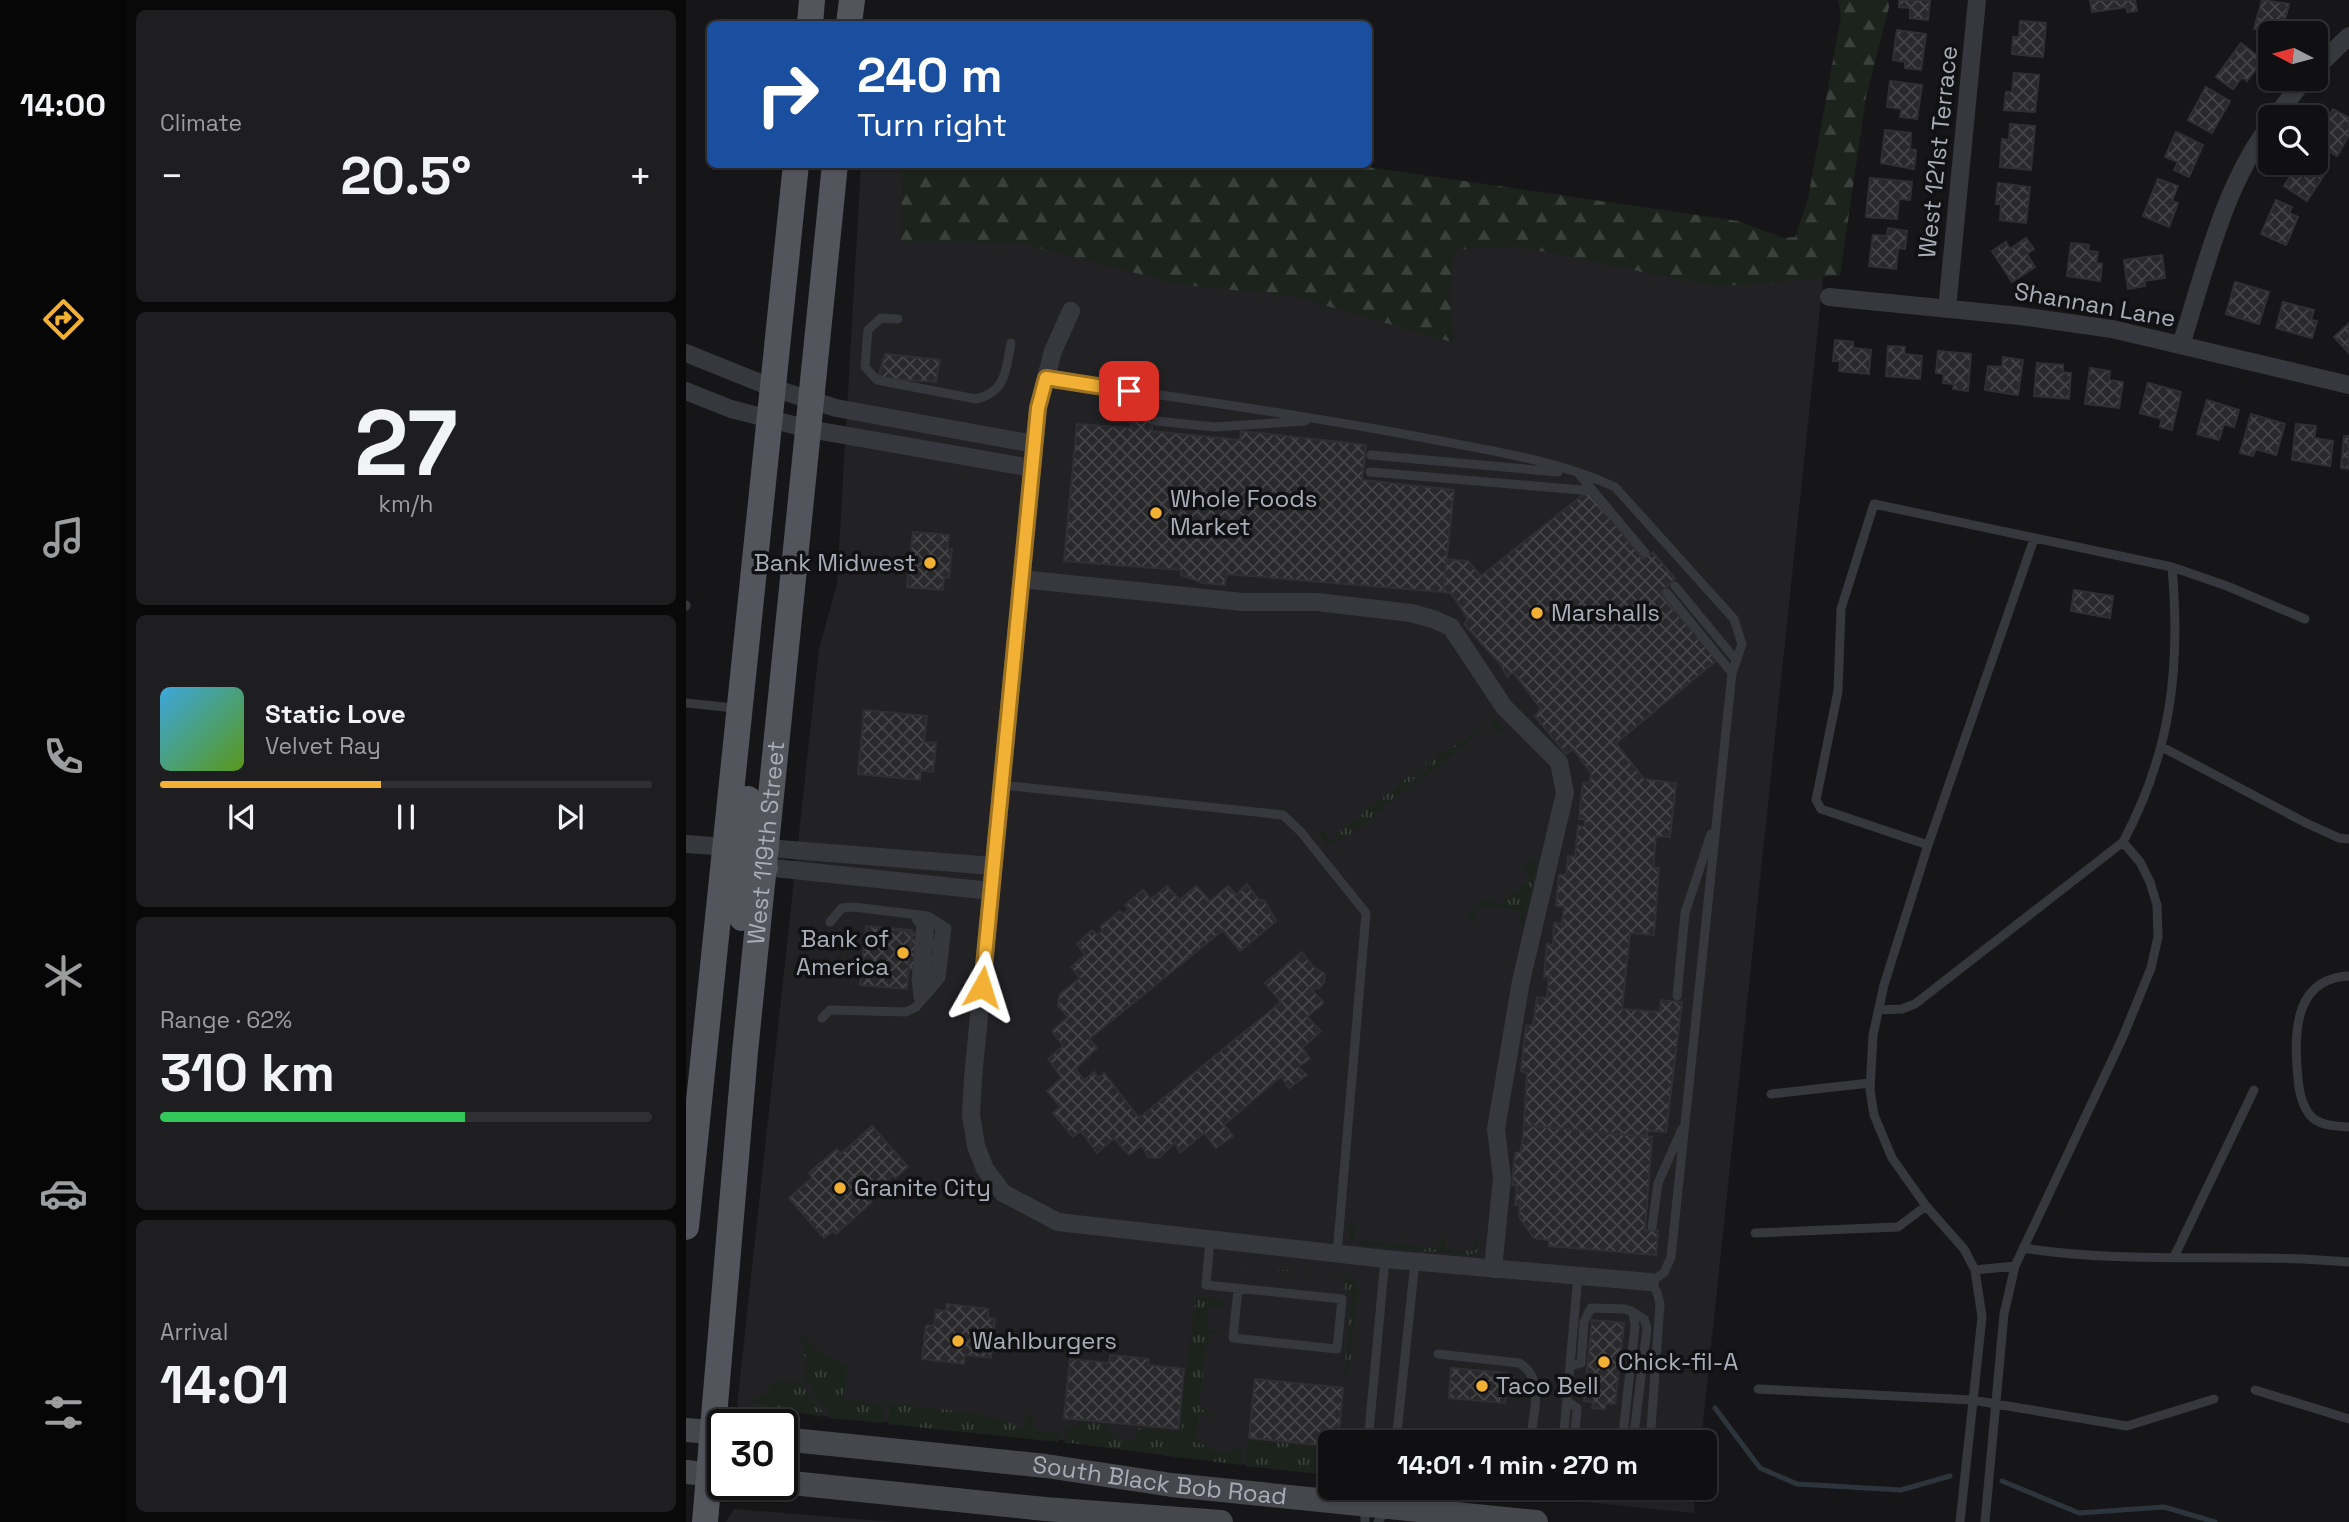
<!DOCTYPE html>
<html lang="en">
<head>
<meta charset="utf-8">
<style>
  body { margin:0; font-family:"Space Grotesk",sans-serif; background:#1e1e20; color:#f1f3f6; height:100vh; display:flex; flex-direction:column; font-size:26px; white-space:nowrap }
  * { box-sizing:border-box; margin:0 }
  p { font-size:23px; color:#9c9d9f }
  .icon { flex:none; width:38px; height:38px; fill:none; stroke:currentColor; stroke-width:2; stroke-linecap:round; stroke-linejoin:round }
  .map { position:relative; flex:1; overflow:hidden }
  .details { display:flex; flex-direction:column; gap:10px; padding:10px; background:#09090a; width:560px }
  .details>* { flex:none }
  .hud { position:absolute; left:21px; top:21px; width:665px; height:147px; border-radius:10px; box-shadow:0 2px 5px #0004,0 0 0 2px #303032; background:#1a4fa0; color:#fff; overflow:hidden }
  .needle { width:46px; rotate:276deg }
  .fabs { position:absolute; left:1572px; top:21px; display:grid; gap:14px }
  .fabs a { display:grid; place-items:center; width:70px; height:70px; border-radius:10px; background:#101012; box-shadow:0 2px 5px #0004,0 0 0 2px #303032; font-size:35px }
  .speed { position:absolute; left:21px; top:1409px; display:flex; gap:14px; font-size:35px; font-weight:700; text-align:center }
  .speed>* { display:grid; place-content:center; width:91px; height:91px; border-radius:50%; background:#101012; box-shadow:0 2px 5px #0004,0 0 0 2px #303032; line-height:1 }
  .speed .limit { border:4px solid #111; border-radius:10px; background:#fff; color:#111 }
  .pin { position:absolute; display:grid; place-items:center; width:60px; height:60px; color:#fff; margin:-30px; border-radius:14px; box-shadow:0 4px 10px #0006 }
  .me { position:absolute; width:77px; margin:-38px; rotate:6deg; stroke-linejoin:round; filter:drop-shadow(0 0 5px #0008) }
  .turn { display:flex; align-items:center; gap:24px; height:147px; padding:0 35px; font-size:32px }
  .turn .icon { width:91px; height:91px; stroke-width:2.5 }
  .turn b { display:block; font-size:49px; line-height:60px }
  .big { font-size:52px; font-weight:800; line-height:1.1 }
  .details .tile { flex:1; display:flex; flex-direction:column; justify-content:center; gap:10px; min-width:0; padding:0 24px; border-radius:10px; background:#1e1e20 }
  .details .dial { align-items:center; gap:0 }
  .dial b { font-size:91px; line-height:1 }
  .song { display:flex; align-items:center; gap:21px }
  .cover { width:84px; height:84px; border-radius:10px; background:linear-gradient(135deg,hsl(200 70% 55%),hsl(90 70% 35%)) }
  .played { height:7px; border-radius:4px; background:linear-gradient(90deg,#f2b134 45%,#303032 45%) }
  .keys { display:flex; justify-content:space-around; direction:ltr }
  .heat { display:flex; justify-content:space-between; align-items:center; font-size:38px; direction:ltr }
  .charge { height:10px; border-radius:5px; background:linear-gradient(90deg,#34c759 62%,#303032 0) }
  .trip { position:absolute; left:632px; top:1430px; width:399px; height:70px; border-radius:10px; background:#101012; box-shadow:0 2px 5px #0004,0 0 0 2px #303032; font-weight:800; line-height:70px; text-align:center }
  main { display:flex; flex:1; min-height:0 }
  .tabs { display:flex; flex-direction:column; width:126px; justify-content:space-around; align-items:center; background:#060607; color:#9c9d9f }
  .tabs .icon { width:49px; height:49px }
  .tabs .active { color:#f2b134 }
  .tabs b { font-size:32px; color:#f1f3f6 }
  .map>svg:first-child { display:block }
  .built { fill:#222225 }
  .grass { fill:url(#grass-tufts) }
  .forest { fill:url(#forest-firs) }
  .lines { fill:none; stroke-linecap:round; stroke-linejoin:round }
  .stream { stroke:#2c353c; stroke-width:5 }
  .building { fill:url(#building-cross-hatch); stroke:#303034; stroke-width:2 }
  .lane { stroke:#37383d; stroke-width:9 }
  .street { stroke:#37383d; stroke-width:18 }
  .secondary { stroke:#45474d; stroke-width:24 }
  .primary { stroke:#53555c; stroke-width:26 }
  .route-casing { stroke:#9d7322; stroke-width:18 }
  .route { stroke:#f2b134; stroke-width:12 }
  .poi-dot { fill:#f2b134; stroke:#111113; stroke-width:2.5 }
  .labels { text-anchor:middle; stroke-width:7; stroke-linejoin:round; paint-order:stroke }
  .street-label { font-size:24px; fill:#a8adb8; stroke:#111113 }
  .poi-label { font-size:24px; fill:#a8adb8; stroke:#111113; text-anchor:start }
</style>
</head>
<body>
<main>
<nav class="tabs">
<b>14:00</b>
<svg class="icon active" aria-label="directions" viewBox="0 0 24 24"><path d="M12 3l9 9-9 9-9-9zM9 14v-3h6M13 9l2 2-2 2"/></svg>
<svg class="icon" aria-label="music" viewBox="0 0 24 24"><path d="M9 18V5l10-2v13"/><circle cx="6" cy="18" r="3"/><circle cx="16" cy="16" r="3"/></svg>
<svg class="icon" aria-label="phone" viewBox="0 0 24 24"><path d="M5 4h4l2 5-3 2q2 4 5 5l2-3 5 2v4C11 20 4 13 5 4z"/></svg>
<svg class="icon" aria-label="climate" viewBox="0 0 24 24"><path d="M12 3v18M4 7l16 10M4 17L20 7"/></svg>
<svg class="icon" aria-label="car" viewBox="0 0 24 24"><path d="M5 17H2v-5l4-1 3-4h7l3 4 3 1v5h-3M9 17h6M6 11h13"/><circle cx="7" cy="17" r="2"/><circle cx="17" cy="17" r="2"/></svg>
<svg class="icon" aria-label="filters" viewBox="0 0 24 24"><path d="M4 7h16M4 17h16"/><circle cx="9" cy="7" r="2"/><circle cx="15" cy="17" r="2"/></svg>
</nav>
<section class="details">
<div class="tile"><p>Climate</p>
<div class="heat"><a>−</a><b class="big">20.5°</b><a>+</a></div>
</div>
<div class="tile dial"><b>27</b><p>km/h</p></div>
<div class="tile">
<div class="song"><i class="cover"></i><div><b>Static Love</b><p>Velvet Ray</p></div></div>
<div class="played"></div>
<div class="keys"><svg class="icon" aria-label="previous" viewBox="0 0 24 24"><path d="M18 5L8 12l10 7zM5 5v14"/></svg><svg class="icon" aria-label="pause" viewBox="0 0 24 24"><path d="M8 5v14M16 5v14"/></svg><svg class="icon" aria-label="next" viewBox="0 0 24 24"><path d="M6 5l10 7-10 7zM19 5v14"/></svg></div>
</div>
<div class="tile"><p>Range · 62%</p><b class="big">310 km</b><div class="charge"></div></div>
<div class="tile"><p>Arrival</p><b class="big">14:01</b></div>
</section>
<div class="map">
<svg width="1663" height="1522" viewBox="0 0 1663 1522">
  <defs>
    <pattern id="grass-tufts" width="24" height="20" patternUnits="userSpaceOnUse" patternTransform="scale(1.75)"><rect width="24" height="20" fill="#1c231d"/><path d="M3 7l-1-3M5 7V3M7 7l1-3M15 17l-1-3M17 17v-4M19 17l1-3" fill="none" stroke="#3a403c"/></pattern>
    <pattern id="forest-firs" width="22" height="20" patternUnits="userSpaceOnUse" patternTransform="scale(1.75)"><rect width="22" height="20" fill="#1c231d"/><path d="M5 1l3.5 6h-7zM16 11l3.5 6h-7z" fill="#3a403c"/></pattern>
    <pattern id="building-cross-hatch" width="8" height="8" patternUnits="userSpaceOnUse" patternTransform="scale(1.75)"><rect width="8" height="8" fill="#29292c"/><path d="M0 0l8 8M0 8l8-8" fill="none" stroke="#454548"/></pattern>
  </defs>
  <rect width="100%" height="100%" fill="#161618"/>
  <!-- built -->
  <path class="built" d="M175,165H311L1138,271L1015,1442H644V1474L482,1456L388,1441L63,1408L55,1409L51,1406L133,649L151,584Z
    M754,1488H1010L1008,1513Z
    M48,1509L209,1522H40Z"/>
  <!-- grass -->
  <path class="grass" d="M808,719L817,729L816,732L812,734L804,724L717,795L748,760Z
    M742,761C722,789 674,835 641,845L633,834L638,829L643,841Z
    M851,858L841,909H839L838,924L833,923L834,910L792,906L790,920L779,918L797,900L803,901L802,896L812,905L844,879L837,868Z
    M664,1226L669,1227V1240L752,1248L757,1235L760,1237L759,1249L787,1251L790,1239H794L791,1252L781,1255L678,1245L664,1239Z
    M542,1265L657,1275C664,1277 670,1282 672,1289L663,1374H658L666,1292L659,1290L660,1277Z
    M510,1297L534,1298L539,1302L536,1308H523L521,1329L533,1330L532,1333H524L523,1344L531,1347L520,1346L513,1409L527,1413L526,1416L513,1415L510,1443L523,1446V1450L542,1452L547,1448L556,1449L555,1465L377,1442L380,1428H390L391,1421L423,1425L425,1433L434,1442L449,1438L453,1428L496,1432V1403Z
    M117,1335L129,1348L161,1366L158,1400L199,1404L198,1423L142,1418L141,1408L131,1401L126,1386L115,1379L119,1374L127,1379L128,1377L119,1372L120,1359L116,1352L120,1349L113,1342Z
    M91,1379L104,1383L111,1381C126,1392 123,1402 137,1411V1417L64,1402L80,1393Z
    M205,1404C232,1407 319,1412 335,1430L341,1416L345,1415L348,1419L347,1430L374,1433L373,1442L202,1424Z
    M562,1440L644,1447V1475L559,1466Z"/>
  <!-- forest -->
  <path class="forest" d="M1152,0H1202L1203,7L1180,97L1154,275L1080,284L1026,286L829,246L769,250L763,295L769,343L610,297L492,284L333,243L215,241L216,164H661L1052,221L1097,238L1109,237L1122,199L1155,16Z"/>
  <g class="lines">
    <!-- stream -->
    <path class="stream" d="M1029,1408L1074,1468L1111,1484L1215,1490L1264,1476
      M1316,1481L1393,1513L1478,1507L1529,1522"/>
  </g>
  <!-- building -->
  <path class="building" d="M1213,0H1244L1242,20L1224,18V8L1213,7Z
    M1404,0H1449L1451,11L1441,12L1440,7L1406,12Z
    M1576,0L1603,4L1598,23L1602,24L1600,33L1568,29Z
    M1334,21L1360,23L1357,57L1326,54L1327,37H1333Z
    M1211,30L1240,34L1235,70L1219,68V62L1207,60Z
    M1555,43L1577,60L1561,81L1556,77L1547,89L1530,77Z
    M1328,73L1353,75L1349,112L1318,110L1320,92H1326Z
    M1204,81L1236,85L1231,119L1214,117L1216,109L1201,107Z
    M1520,87L1544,101L1526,133L1502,120Z
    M1647,109L1663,118V135L1651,156L1629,143Z
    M1324,124L1349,126L1345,170L1314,167L1316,139L1323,140Z
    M1199,130L1225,133L1224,149L1230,150L1228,169L1195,163Z
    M1490,132L1517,145L1503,177L1488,170L1492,162L1479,157Z
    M1629,160L1642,169L1621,201L1598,186L1613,163H1629Z
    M1184,178L1226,182L1224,200L1213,199L1211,219L1180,217Z
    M1472,179L1492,186L1486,201L1492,203L1483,227L1457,216Z
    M1312,183L1344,187L1340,223L1314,220L1315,204H1310Z
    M1590,200L1606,207L1603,213L1612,217L1600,245L1575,234Z
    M1202,228L1221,231L1219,249L1212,248L1210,269L1183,266L1187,235L1201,236Z
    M1340,238L1348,249L1341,254L1349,267L1326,282L1306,251L1320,242L1324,249Z
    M1385,243L1403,245L1402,251L1412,252L1410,263L1416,264L1414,281L1381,276Z
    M1476,255L1479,278L1458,281L1459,286L1442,289L1438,260Z
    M1549,282L1583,292L1573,324L1540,314Z
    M1597,302L1628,310L1625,320L1631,321L1626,338L1590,328Z
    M1663,323V353L1648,337Z
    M1149,340L1167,342V348L1185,350L1183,374L1153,371L1154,361H1147Z
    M1202,346L1219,347L1218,354L1236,356L1234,379L1200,376Z
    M1252,351L1285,354L1282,391L1267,389L1268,384L1257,383L1258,374L1250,373Z
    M199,354L254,360L250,382L192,378Z
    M1317,357L1337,360L1332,395L1299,390L1302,366L1316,367Z
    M1351,363L1377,365V372L1385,373L1383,399L1348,396Z
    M1404,368L1424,371L1423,380L1437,382L1433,408L1399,404Z
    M1462,383L1495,392L1486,430L1474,427L1476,419L1454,413Z
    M1521,400L1553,410L1548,427L1538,424L1533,440L1511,434Z
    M447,406L467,409L466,431L554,440L555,431L680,445L676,480L768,490L757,592L540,574L539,585L517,583L495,575V570L378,561L391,424L445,428Z
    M1565,414L1599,424L1590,455L1570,449L1567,456L1554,453Z
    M1610,424L1630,426L1628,438L1647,441L1644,466L1606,460Z
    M1658,436H1663V469L1655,468Z
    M902,491L957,559L967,552L989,579L974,593L1031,660L930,743L958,779L990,783L984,837L970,836L967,868H973L968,935L944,933L936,1009L974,1012L975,1000L996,1002L980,1132L961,1131V1137L838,1125L841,1073L835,1071L840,1026L847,1025L851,997L861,998L863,976L858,977L861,944L867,945L868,923L876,924L878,906H870L873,875H880L882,856L889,857L892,826H899V819H893L897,783L904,782L905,773L887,749L880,754L849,716L855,709L827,672L821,677L815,665L778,624L782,619L765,593L757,592L760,559L782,561L795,576Z
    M227,532L263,535L261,549H266L263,578L258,577L257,590L221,587Z
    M1388,590L1427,596L1424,618L1385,611Z
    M178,710L241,716L238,742L250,743L247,772L235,770L234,780L172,774Z
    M561,884L573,900H578L590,921L554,951L537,930L403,1039L411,1048L389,1069L398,1080L408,1072L413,1078L418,1073L453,1118L595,1002L579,983L616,952L626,966L639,974L638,983L632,989L624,988L638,1003L621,1017L635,1031L616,1048L624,1059L612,1067L621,1075L603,1088L595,1076L538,1125L547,1136L530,1148L518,1133L494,1153L489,1142L473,1158L462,1157L456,1145L443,1155L428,1138L411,1153L395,1131L387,1137L367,1113L375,1107L361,1091L376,1078L362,1059L377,1046L366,1031L382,1017L372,1006L373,995L394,978L385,967L399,955L391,944L406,930L411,935L417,930L414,927L434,911L437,915L443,909L439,905L457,890L465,899L481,886L494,900L510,886L524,901L542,886L550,895Z
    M180,926L258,937L255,972L222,969L221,989L174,985Z
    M180,926L226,930L221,989L174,985Z
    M226,934L258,937L255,972L222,969Z
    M838,1125L966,1137L959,1230L972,1231L970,1255L863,1246V1240L848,1238L833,1217L834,1204L829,1205L831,1185H826L829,1153L835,1152Z
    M186,1126L222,1167L209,1178L207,1175L182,1197L186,1202L150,1234L147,1231L138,1238L103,1198L126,1178L123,1173L151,1149L155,1154Z
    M261,1304L302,1309V1318L309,1319L305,1358L279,1355L278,1364L236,1359L240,1325L248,1326L250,1310L260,1311Z
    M906,1320L938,1323L929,1404L920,1403L919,1409L906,1408L907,1402L898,1401Z
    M424,1355L463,1359L462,1365L498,1369L492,1429L378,1418L384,1359L423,1363Z
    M765,1368L821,1373V1378H828L827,1394H820L819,1403L763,1398Z
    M569,1379L657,1388L652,1442H644V1446L563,1438Z"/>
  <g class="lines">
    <!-- lane -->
    <path class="lane" d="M212,319L195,318L182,330L179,367L191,380L290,399C320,392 320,370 325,343
      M360,378C486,397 613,414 739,438C802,450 870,460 929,487L1048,619L1056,644L1046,673L985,1257L978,1273L964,1282L971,1292L974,1304L964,1442
      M470,421L529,427L619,421
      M685,455L872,472
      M684,472L907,491
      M893,474L959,553
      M989,586L1050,660
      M981,593L1046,673
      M0,605V606
      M0,703L49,708
      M1476,747L1620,823L1653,838L1663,839
      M315,785L597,815L615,832L680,913L651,1254
      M1242,845L1135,809L1130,800L1152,691L1155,609L1188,504L1486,567L1541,586L1619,619
      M229,915L244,926L239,978L233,1001
      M230,919L235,925L230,980L232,997
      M144,922L156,908L167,907L242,916L254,928L248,978L243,986
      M1663,976C1612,978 1608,1026 1611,1066C1612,1082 1613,1100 1623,1114C1632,1126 1649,1126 1663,1127
      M991,996L999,913L1025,834
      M1193,1010L1216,1009L1229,1004L1437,842C1485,752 1495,668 1486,567
      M136,1018L144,1010L220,1012L230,1007L255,978L261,928L242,916
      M1085,1094L1184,1083
      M966,1227L972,1183L996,1129
      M1069,1233L1212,1227L1240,1206
      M524,1240L520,1285L656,1299L651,1349L547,1338L552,1289
      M1337,1248C1444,1265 1555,1252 1663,1262
      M1489,1255L1568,1090
      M1289,1270L1329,1266
      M947,1312L958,1319L961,1328L947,1442
      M752,1354L833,1363C860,1378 847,1415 844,1442
      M884,1366L895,1363L898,1322L905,1308L939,1309L947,1312L949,1327L936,1442
      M1072,1389L1286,1400L1441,1426L1528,1399
      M1569,1390L1663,1419
      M881,1401L891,1408L888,1442
      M682,1442L699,1259
      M710,1442L729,1262
      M877,1442L892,1276
      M678,1488L679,1522
      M692,1522L702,1507L705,1488
      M1274,1522L1296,1317L1289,1270L1278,1249L1240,1206L1206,1158L1188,1115L1184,1090L1187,1035L1198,985L1242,845L1348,539
      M1299,1522L1318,1314L1329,1266L1436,1039L1465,968L1472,937L1471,905L1464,882L1454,862L1437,842"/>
    <!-- street -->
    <path class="street" d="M1629,69L1663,36
      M1589,117L1619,79
      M1143,297L1334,316L1426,329L1663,385
      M1261,309L1291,0
      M385,311L367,351L352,408L287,1078L285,1115L290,1146L299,1169L317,1193L372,1222L699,1259L964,1282
      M1495,345C1519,271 1537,187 1584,125
      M0,353L87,388L150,408L348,444
      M0,391L45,409L123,429L346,468
      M335,579L557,602H631L725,613L747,619L765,627L818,707L873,762L879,793L835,981L810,1129L816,1178L807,1269
      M0,844L41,847
      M81,848L307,866
      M79,867L305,891"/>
    <!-- secondary -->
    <g class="secondary">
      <path d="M0,1430L37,1433"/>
      <path id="s1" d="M96,1439L360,1466L486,1485L850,1522"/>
      <path d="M0,1472L37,1476"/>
      <path d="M96,1482L359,1509L535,1522"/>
    </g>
    <!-- primary -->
    <g class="primary">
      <path d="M124,24L126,0"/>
      <path d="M163,24L166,0"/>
      <path d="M62,799V847L79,867"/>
      <path d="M41,847C63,866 58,891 56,918"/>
      <path d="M0,1227L110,164"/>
      <path id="s2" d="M19,1522L59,1052L149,164"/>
    </g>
  </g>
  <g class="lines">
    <defs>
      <path id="route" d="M296,987L352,408L360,378L443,391"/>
    </defs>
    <!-- route casing -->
    <use href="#route" class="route-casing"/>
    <!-- route -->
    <use href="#route" class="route"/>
  </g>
  <!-- markers -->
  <g class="poi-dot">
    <circle cx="470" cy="513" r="7"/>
    <circle cx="244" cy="563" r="7"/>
    <circle cx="851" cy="613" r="7"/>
    <circle cx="217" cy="953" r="7"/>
    <circle cx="154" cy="1188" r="7"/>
    <circle cx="272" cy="1341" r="7"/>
    <circle cx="918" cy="1362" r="7"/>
    <circle cx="796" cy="1386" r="7"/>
  </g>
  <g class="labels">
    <!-- street labels -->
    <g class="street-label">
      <text transform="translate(1252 152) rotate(-84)" y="8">West 121st Terrace</text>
      <text transform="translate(1409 305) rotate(10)" y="8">Shannan Lane</text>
      <text dy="8" stroke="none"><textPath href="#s2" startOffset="682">West 119th Street</textPath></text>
      <text dy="8" stroke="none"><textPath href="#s1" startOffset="380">South Black Bob Road</textPath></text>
    </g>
    <!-- poi labels -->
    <g class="poi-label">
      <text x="484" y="507">Whole Foods<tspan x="484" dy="28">Market</tspan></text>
      <text x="230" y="571" text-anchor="end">Bank Midwest</text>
      <text x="865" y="621">Marshalls</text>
      <text x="203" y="947" text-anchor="end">Bank of<tspan x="203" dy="28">America</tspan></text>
      <text x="168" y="1196">Granite City</text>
      <text x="286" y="1349">Wahlburgers</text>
      <text x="932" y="1370">Chick-fil-A</text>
      <text x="810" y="1394">Taco Bell</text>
    </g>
  </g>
</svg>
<div class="fabs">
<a><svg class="needle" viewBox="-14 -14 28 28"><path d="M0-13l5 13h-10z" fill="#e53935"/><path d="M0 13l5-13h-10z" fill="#9c9d9f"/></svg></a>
<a><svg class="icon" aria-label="search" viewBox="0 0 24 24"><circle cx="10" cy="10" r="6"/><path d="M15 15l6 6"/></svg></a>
</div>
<div class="speed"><div class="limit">30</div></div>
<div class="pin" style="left:443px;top:391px;background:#d93025"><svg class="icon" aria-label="arrive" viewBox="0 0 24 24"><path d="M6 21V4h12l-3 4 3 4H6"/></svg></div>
<svg class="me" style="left:296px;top:987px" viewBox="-20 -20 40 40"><path d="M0-17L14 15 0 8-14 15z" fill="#f2b134" stroke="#fff" stroke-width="4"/></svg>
<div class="trip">14:01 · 1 min · 270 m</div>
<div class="hud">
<div class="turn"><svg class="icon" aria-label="right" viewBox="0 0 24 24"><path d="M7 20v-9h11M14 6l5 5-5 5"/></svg><div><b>240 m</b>Turn right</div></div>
</div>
</div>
</main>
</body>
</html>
